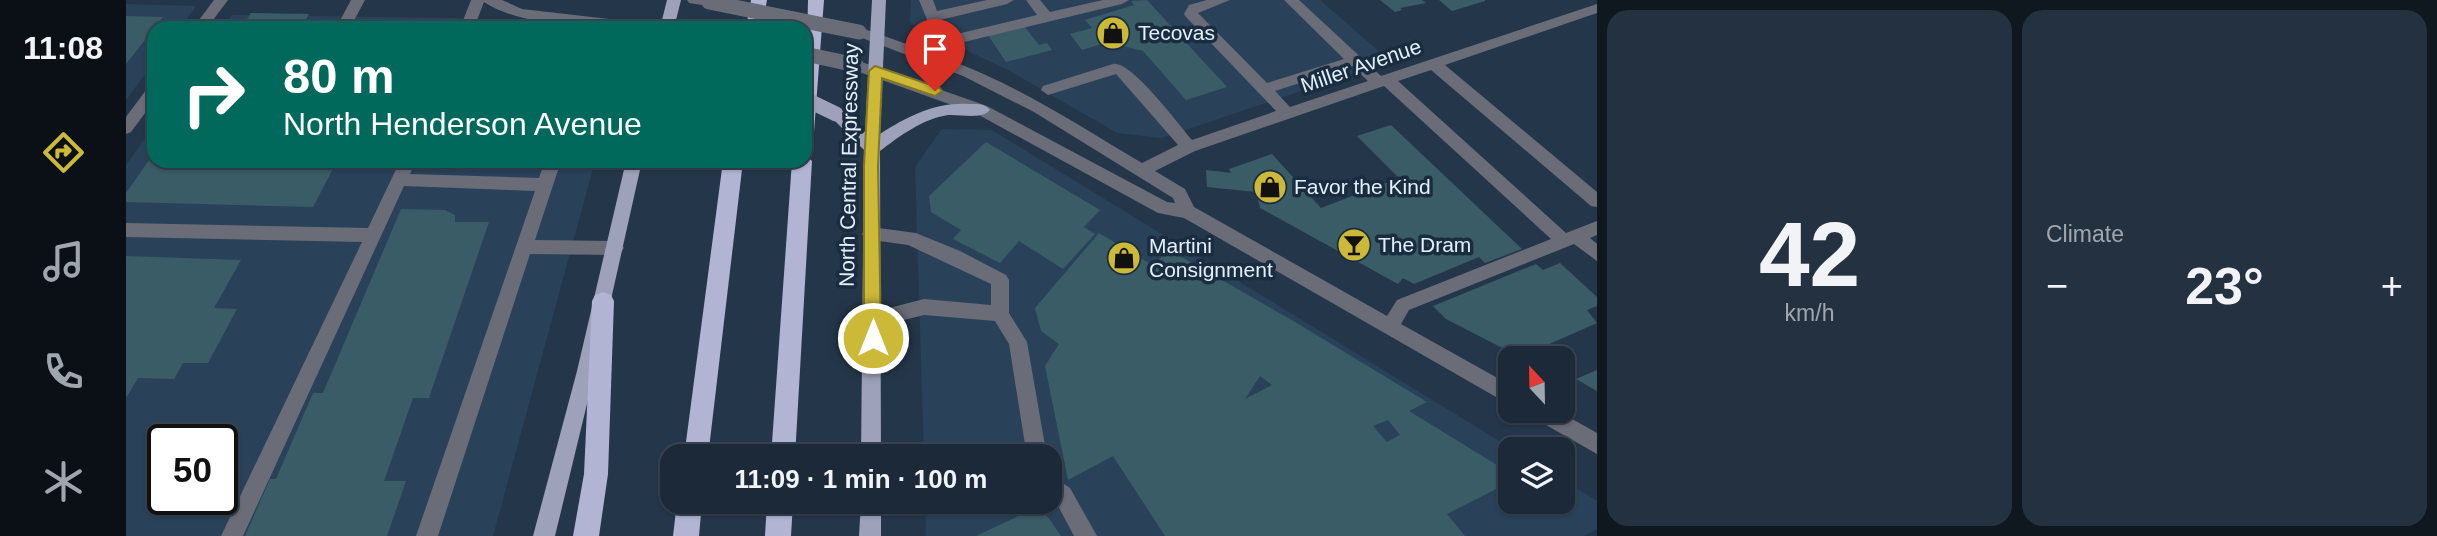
<!DOCTYPE html>
<html lang="en">
<head>
<meta charset="utf-8">
<style>
  body { margin:0; font-family:Helvetica,sans-serif; background:#243140; color:#f1f3f6; height:100vh; display:flex; flex-direction:column; font-size:26px; white-space:nowrap }
  * { box-sizing:border-box; margin:0 }
  p { font-size:23px; color:#a0a6ae }
  .icon { flex:none; width:38px; height:38px; fill:none; stroke:currentColor; stroke-width:2; stroke-linecap:round; stroke-linejoin:round }
  .map { position:relative; flex:1; overflow:hidden }
  .panel { display:flex; flex-direction:column; gap:10px; padding:10px; background:#0f171f; width:840px }
  .panel>* { flex:none }
  .banner { position:absolute; left:21px; top:21px; width:665px; height:147px; border-radius:21px; box-shadow:0 2px 5px #0004,0 0 0 2px #394553; background:#00695c; color:#fff; overflow:hidden }
  .needle { width:46px; rotate:338deg }
  .fabs { position:absolute; left:1372px; top:346px; display:grid; gap:14px }
  .fabs a { display:grid; place-items:center; width:77px; height:77px; border-radius:14px; background:#1b2938; box-shadow:0 2px 5px #0004,0 0 0 2px #394553; font-size:35px }
  .speed { position:absolute; left:21px; top:424px; display:flex; gap:14px; font-size:35px; font-weight:700; text-align:center }
  .speed>* { display:grid; place-content:center; width:91px; height:91px; border-radius:50%; background:#1b2938; box-shadow:0 2px 5px #0004,0 0 0 2px #394553; line-height:1 }
  .speed .limit { border:4px solid #111; border-radius:10px; background:#fff; color:#111 }
  .pin { position:absolute; display:grid; place-items:center; width:60px; height:60px; color:#fff; margin:-72px -30px; border-radius:50% 50% 50% 0; rotate:-45deg; box-shadow:0 0 7px #0007 }
  .pin .icon { rotate:45deg }
  .me { position:absolute; width:77px; margin:-38px; rotate:0deg; stroke-linejoin:round; filter:drop-shadow(0 0 5px #0008) }
  .turn { display:flex; align-items:center; gap:24px; height:147px; padding:0 21px; font-size:32px }
  .turn .icon { width:91px; height:91px; stroke-width:2.5 }
  .turn b { display:block; font-size:49px; line-height:60px }
  .big { font-size:52px; font-weight:700; line-height:1.1 }
  .panel .tile { flex:1; display:flex; flex-direction:column; justify-content:center; gap:10px; min-width:0; padding:0 24px; border-radius:21px; background:#243140 }
  .panel .dial { align-items:center; gap:0 }
  .dial b { font-size:91px; line-height:1 }
  .heat { display:flex; justify-content:space-between; align-items:center; font-size:38px; direction:ltr }
  .panel .tiles { flex:1; display:grid; gap:10px; grid-template-columns:repeat(2,1fr) }
  .trip { position:absolute; left:534px; top:444px; width:402px; height:70px; border-radius:21px; background:#1b2938; box-shadow:0 2px 5px #0004,0 0 0 2px #394553; font-weight:700; line-height:70px; text-align:center }
  main { display:flex; flex:1; min-height:0 }
  .menu { display:flex; flex-direction:column; width:126px; justify-content:space-around; align-items:center; background:#0b1016; color:#a0a6ae }
  .menu .icon { width:49px; height:49px }
  .menu .selected { color:#cdb938 }
  .menu b { font-size:32px; color:#f1f3f6 }
  .map>svg:first-child { display:block }
  .built { fill:#294259; fill-rule:evenodd }
  .building { fill:#3a5c66; fill-rule:evenodd }
  .lines { fill:none; stroke-linecap:round; stroke-linejoin:round }
  .minor { fill:#6a6c78; fill-rule:evenodd }
  .major { fill:#9da1b9; fill-rule:evenodd }
  .highway { fill:#b1b5d3; fill-rule:evenodd }
  .minor-bridge { stroke:#6a6c78; stroke-width:15 }
  .major-bridge { stroke:#9da1b9; stroke-width:15 }
  .route { fill:#cdb938; stroke:#857824; stroke-width:2 }
  .labels { text-anchor:middle; stroke-width:7; stroke-linejoin:round; paint-order:stroke }
  .poi-label { font-size:21px; fill:#e3f0fc; stroke:#1a2d40; text-anchor:start }
  .street-label { font-size:21px; fill:#e3f0fc; stroke:#1a2d40 }
</style>
</head>
<body>
<main>
<nav class="menu">
<b>11:08</b>
<svg class="icon selected" aria-label="directions" viewBox="0 0 24 24"><path d="M12 3l9 9-9 9-9-9zM9 14v-3h6M13 9l2 2-2 2"/></svg>
<svg class="icon" aria-label="music" viewBox="0 0 24 24"><path d="M9 18V5l10-2v13"/><circle cx="6" cy="18" r="3"/><circle cx="16" cy="16" r="3"/></svg>
<svg class="icon" aria-label="phone" viewBox="0 0 24 24"><path d="M5 4h4l2 5-3 2q2 4 5 5l2-3 5 2v4C11 20 4 13 5 4z"/></svg>
<svg class="icon" aria-label="climate" viewBox="0 0 24 24"><path d="M12 3v18M4 7l16 10M4 17L20 7"/></svg>
</nav>
<div class="map">
<svg width="1471" height="536" viewBox="0 0 1471 536">
  <rect width="100%" height="100%" fill="#24374a"/>
  <!-- built -->
  <path class="built" d="M785,0H1194L1264,61L1036,138L991,133L884,71L787,25L784,22Z
    M0,4L70,6L54,28H28V62L0,100Z
    M106,15L331,18L415,28H97Z
    M28,126V161H469L367,536H0V165ZM37,439H96V499H37Z
    M816,129L866,130L1388,450H1384V502H1437V480L1471,501V529L1458,536H800L799,502H924V457H798L789,167Z"/>
  <!-- building -->
  <path class="building" d="M1021,0L1101,87L1060,100L1017,51L982,42L956,50L944,34L966,28L959,20L1008,5L1005,1Z
    M1254,0H1296L1300,3L1274,8L1276,10L1269,12Z
    M1313,0H1359V1L1326,11Z
    M125,13L183,14L175,28H115Z
    M0,16L37,17L0,64Z
    M898,26L913,45L921,43L926,50L880,62L862,35Z
    M1265,125L1396,249L1359,263L1353,257L1288,284L1277,278L1272,284L1134,208L1130,192L1081,187L1080,170L1105,173L1103,169L1146,154L1195,208L1273,178L1231,136Z
    M860,142L974,210L958,227L969,234L937,269L893,241L874,263L827,239L835,230L805,212L803,196Z
    M28,153V161H211L187,207L0,202V193Z
    M275,209L319,210L329,215V222H363L303,398H287L258,481H280L261,536H119L144,479H150L187,393H197Z
    M973,233L1028,266L1042,249L1169,322L1301,402L1283,411L1384,473V482L1321,514L1339,536H1039L987,456L942,480L919,366L933,344L915,331L909,308ZM1134,376L1146,385L1119,399ZM1262,420L1274,435L1261,442L1247,426Z
    M0,256L115,260L88,308L111,309L82,363H57L48,379L12,378L0,398Z
    M1434,263L1471,297V306L1461,310L1471,323L1394,357L1320,319L1307,306L1410,264L1417,270Z
    M1471,370V391L1450,379Z
    M914,506L935,536H850Z"/>
  <g class="lines">
    <!-- minor -->
    <path class="minor" d="M88,0H102L81,28H67Z
      M225,0H239L224,28H210Z
      M345,0H376L396,9L518,23L525,28C479,28 396,28 358,2L348,28H334Z
      M561,0H589L590,2L583,6L563,3Z
      M793,0H807L811,11L861,0H888L881,4L814,20L831,34L911,15L900,0H914L924,12L977,0H1003L996,4L834,43L823,60C892,85 954,126 1016,163L1052,145L990,74L922,95L915,90L917,86L987,64C1005,60 1053,125 1066,140L1150,111L1060,17L1058,14L1063,5L1081,0H1104L1072,13L1141,83L1218,59L1158,0H1173L1255,76L1471,4V13L1319,65L1471,192V207L1465,206L1305,70L1272,81L1440,233L1471,221V235L1464,238L1471,244V261L1448,244L1283,310L1275,324L1384,385V404L1377,401L1058,218L1032,213L851,114L725,69L723,65L730,60L861,106L1041,202L1049,203L1047,198L908,112L837,76L728,35L726,32L733,27L811,55L821,40L804,27ZM1226,66L1242,81L1164,107L1149,91ZM1258,86L1425,239L1271,300L1261,316L1068,207L1059,189L1029,171L1069,151Z
      M28,85V101L5,132L0,134V117L23,86Z
      M274,161H290L284,174L413,178L419,161H435L409,240L489,241L495,243L498,248L495,253L489,255L404,254L312,536H290L409,191L278,186L117,536H95L236,242L0,237V223L242,228Z
      M745,227L790,233L834,251L880,275L883,280V313L901,342L921,457H901L883,344L869,321L798,315L746,328L740,326L737,320L740,314L798,299L865,305V284L782,245L739,239L736,234L739,229Z
      M1403,411H1432L1471,433V454L1406,417Z
      M924,474L944,488L971,536H948L930,502L924,497Z"/>
    <!-- major -->
    <path class="major" d="M541,0H555L548,28H534Z
      M746,0H760L754,134C782,116 810,102 843,104C852,104 858,103 864,110C856,120 834,114 822,115C796,119 774,136 754,151L755,457H735L738,150L702,114L705,110H715L739,132Z
      M500,161H516L469,371L429,536H407L451,371Z
      M735,502H755V536H733Z"/>
    <!-- highway -->
    <path class="highway" d="M625,0H641L636,28H620Z
      M682,0H698L688,132L679,139Z
      M679,155L686,161L669,457H645L666,161H679Z
      M597,161H617L582,457H558Z
      M477,292L485,295L488,301L482,474L473,536H447L458,474L466,301L469,295Z
      M551,502H576L573,536H547Z
      M641,502H667L665,536H639Z"/>
    <!-- minor-bridge -->
    <path class="minor-bridge" d="M583,2L733,32
      M679,54L730,65"/>
    <!-- major-bridge -->
    <path class="major-bridge" d="M679,99L710,114"/>
  </g>
  <!-- route -->
  <path class="route" d="M749,66L814,88L816,91L809,96L756,78L752,166L755,338L747,345L738,338V166L743,71Z"/>
  <!-- icons -->
  <defs>
    <symbol id="shop-disc" viewBox="-11 -11 22 22"><circle r="9.5" fill="#cdb938" stroke="#1a2d40"/><path d="M-5-2.5h2.3a2.7 3.5 0 0 1 5.4 0H5L5.5 6h-11ZM-1.5-2.5h3a1.5 2.3 0 0 0-3 0Z" fill="#111"/></symbol>
    <symbol id="bar-disc" viewBox="-11 -11 22 22"><circle r="9.5" fill="#cdb938" stroke="#1a2d40"/><path d="M-6-5H6L.8 .8V4.5H3.5V6h-7V4.5H-.8V.8Z" fill="#111"/></symbol>
  </defs>
  <g fill-rule="evenodd">
    <use href="#shop-disc" x="968" y="14" width="38" height="38"/>
    <use href="#shop-disc" x="1125" y="168" width="38" height="38"/>
    <use href="#bar-disc" x="1209" y="226" width="38" height="38"/>
    <use href="#shop-disc" x="979" y="239" width="38" height="38"/>
  </g>
  <g class="labels">
    <!-- poi labels -->
    <g class="poi-label">
      <text x="1012" y="40">Tecovas</text>
      <text x="1168" y="194">Favor the Kind</text>
      <text x="1252" y="252">The Dram</text>
      <text x="1023" y="253">Martini<tspan x="1023" dy="24">Consignment</tspan></text>
    </g>
    <!-- street labels -->
    <g class="street-label">
      <text transform="translate(1235 66) rotate(-19)" y="7">Miller Avenue</text>
      <text transform="translate(723 165) rotate(-89)" y="7">North Central Expressway</text>
    </g>
  </g>
</svg>
<div class="fabs">
<a><svg class="needle" viewBox="-14 -14 28 28"><path d="M0-13l5 13h-10z" fill="#e53935"/><path d="M0 13l5-13h-10z" fill="#a0a6ae"/></svg></a>
<a><svg class="icon" aria-label="layers" viewBox="0 0 24 24"><path d="M12 4l9 5-9 5-9-5zM3 14l9 5 9-5"/></svg></a>
</div>
<div class="speed"><div class="limit">50</div></div>
<div class="pin" style="left:809px;top:91px;background:#d93025"><svg class="icon" aria-label="arrive" viewBox="0 0 24 24"><path d="M6 21V4h12l-3 4 3 4H6"/></svg></div>
<svg class="me" style="left:747px;top:338px" viewBox="-20 -20 40 40"><circle r="17" fill="#cdb938" stroke="#fff" stroke-width="3"/><path d="M0-11L8 9 0 5-8 9z" fill="#fff"/></svg>
<div class="trip">11:09 · 1 min · 100 m</div>
<div class="banner">
<div class="turn"><svg class="icon" aria-label="right" viewBox="0 0 24 24"><path d="M7 20v-9h11M14 6l5 5-5 5"/></svg><div><b>80 m</b>North Henderson Avenue</div></div>
</div>
</div>
<section class="panel">
<div class="tiles">
<div class="tile dial"><b>42</b><p>km/h</p></div>
<div class="tile"><p>Climate</p>
<div class="heat"><a>−</a><b class="big">23°</b><a>+</a></div>
</div>
</div>
</section>
</main>
</body>
</html>
